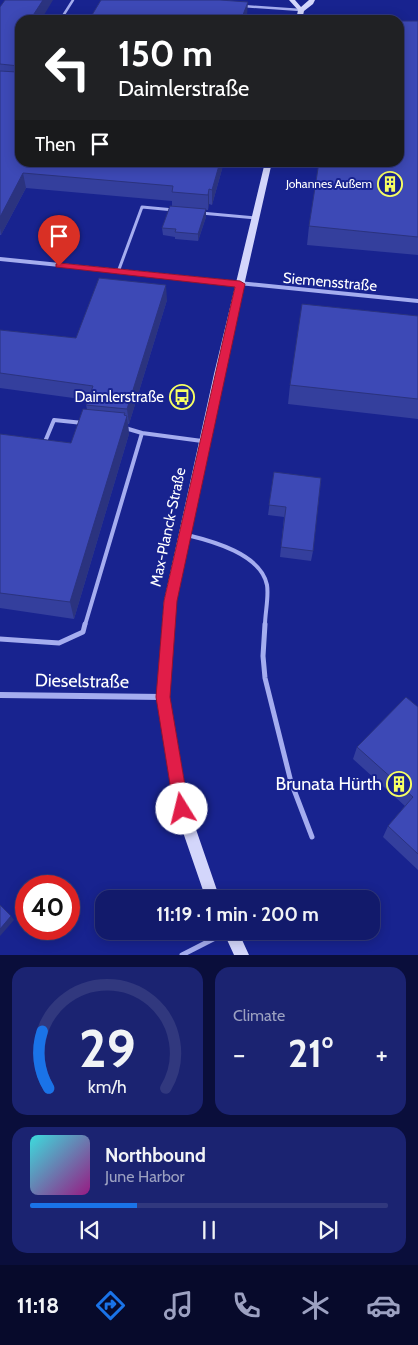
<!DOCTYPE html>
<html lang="en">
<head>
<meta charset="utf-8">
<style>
  body { margin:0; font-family:Cabin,sans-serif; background:#1b2371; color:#f1f3f6; height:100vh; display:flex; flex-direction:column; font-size:19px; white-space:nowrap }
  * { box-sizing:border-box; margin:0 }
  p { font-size:16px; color:#9ca1c1 }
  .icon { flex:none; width:28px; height:28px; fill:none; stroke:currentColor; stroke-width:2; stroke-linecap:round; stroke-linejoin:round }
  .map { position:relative; height:955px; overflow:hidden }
  .drawer { display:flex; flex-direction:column; gap:12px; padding:12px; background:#0a0e3b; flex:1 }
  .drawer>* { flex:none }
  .guide { position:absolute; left:15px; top:15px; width:389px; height:152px; border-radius:15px; box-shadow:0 2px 12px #0003,0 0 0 1px #31387e; background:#202124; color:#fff; overflow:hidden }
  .speed { position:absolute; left:15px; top:875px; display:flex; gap:10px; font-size:25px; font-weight:700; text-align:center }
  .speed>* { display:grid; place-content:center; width:65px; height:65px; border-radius:50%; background:#121a6b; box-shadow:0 2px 12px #0003,0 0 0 1px #31387e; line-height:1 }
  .speed .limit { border:8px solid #d22; background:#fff; color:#111 }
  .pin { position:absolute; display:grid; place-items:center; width:42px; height:42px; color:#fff; margin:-51px -21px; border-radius:50% 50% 50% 0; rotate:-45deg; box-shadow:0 0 5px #0007 }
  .pin .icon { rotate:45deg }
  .me { position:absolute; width:55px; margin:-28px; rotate:351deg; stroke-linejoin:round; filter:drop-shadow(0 0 4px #0008) }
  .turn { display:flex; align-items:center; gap:18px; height:105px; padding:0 20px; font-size:22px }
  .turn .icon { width:65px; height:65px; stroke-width:2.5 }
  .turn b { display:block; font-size:35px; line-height:42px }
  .then { display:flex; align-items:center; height:48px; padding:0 20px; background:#0003; gap:10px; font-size:19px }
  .big { font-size:38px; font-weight:700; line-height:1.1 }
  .drawer .widget { flex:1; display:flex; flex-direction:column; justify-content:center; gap:8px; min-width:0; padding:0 18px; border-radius:15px; background:#1b2371 }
  .drawer .dial { align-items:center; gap:0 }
  .dial svg { height:130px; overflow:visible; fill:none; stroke:#31387e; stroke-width:7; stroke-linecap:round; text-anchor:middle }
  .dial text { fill:#f1f3f6; stroke:none }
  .song { display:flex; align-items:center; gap:15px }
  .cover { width:60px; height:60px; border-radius:8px; background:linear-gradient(135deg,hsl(180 70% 55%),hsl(310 70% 35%)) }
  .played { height:5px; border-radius:2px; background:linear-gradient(90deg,#1a73e8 30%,#31387e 30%) }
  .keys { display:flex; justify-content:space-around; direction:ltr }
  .heat { display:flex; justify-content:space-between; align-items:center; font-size:28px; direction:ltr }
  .drawer .tiles { flex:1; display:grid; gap:12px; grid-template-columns:1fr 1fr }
  .widget:last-child { grid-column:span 2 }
  .trip { position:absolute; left:95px; top:890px; width:285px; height:50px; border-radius:15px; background:#121a6b; box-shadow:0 2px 12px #0003,0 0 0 1px #31387e; font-weight:700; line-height:50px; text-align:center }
  .tabs { display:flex; height:80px; justify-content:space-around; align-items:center; background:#070a2b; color:#9ca1c1 }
  .tabs .icon { width:35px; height:35px }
  .tabs .on { color:#1a73e8 }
  .tabs b { font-size:22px; color:#f1f3f6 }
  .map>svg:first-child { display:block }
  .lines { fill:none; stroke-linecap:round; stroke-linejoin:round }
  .lane-far3 { stroke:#a5adef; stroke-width:2.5 }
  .lane-far2 { stroke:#a5adef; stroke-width:3 }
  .lane-far1 { stroke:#a5adef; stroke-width:4 }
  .lane { stroke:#a5adef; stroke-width:5 }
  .street-far1 { stroke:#a5adef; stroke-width:4 }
  .street { stroke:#a5adef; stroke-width:6 }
  .secondary { fill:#d3d6fb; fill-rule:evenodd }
  .wall { fill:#343f9d }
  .shaded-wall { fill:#2b337f }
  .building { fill:#3d49b6; stroke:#2b337f }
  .route { fill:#e11d48; stroke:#92132f }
  .labels { text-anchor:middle; stroke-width:4; stroke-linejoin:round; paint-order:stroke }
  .far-poi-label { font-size:12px; fill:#fff; stroke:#18238f; text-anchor:end }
  .street-label { font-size:15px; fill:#fff; stroke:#18238f }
  .poi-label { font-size:15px; fill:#fff; stroke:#18238f; text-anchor:end }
  .near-street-label { font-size:18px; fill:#fff; stroke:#18238f }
  .near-poi-label { font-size:18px; fill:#fff; stroke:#18238f; text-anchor:end }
</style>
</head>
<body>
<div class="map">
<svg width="418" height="955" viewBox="0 0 418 955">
  <rect width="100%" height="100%" fill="#18238f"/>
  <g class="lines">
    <!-- lane-far3 -->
    <path class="lane-far3" d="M243,6L301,10
      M62,18L90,20
      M61,19L73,0"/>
    <!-- lane-far2 -->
    <path class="lane-far2" d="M201,213L256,218
      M118,272L142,207L174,210"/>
    <!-- lane-far1 -->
    <path class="lane-far1" d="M125,428L142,433
      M44,444L54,420L83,423
      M187,535C212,541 261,554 267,585C269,597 265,613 265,625
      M85,625L142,433L202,441"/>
    <!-- lane -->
    <path class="lane" d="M265,624L263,656L265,678L291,782L312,837
      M0,639L59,643L83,632L85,624
      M182,955L227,932"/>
    <!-- street-far1 -->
    <path class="street-far1" d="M0,259L418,301"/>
    <!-- street -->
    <path class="street" d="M0,695L163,697"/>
    <!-- secondary -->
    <path class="secondary" d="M289,0H295L301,7L309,0H315L313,4L304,11L302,20H296L298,10Z
      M265,162H272L224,374L176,601L169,697L189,809L220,899H206L175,809L157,697L164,601L214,374Z
      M223,931H238L249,955H234Z"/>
  </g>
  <!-- wall -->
  <path class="wall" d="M0,7L20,20V162H224L212,205L209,204L208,210H206V217L198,241L175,239V237L163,235L162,228L172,206V201L26,188L1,235H0Z
    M418,21V255L307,245L309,226L399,162Z
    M167,300L129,424H128L129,434L74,619L0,608V434L71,443L87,409L86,405L88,400L0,388V330L76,338Z
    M418,316V419L288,404L290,385Z
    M274,472L313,551L311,561L280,557L284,517L268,515Z
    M418,707V870L383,837L388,826L405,806L353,759L357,747Z"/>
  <!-- shaded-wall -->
  <path class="shaded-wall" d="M43,0H53L41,20H30Z
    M248,2L247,16L246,20H241Z
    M220,162H224L212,205V190Z
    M23,173L26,188L1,235L0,228V217Z
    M209,189V204L208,210V195Z
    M206,209V217L198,241V234Z
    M166,285L167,300L129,424L127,409Z
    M125,413V420L127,416L129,434L74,619L70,602Z
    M11,916L14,920L0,936V929Z"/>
  <!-- building -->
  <path class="building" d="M5,0H43L30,20H20V68L19,66L0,64V7Z
    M101,0H220L248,2L241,20H89Z
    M399,21H418V237L309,226L319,162H399Z
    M20,70V162H220L212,190L209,189L208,195L172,192L173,186L23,173L0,217V71L17,72Z
    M170,206L206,209L198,234L175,232L176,229L162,228Z
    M99,278L166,285L127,409L86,405L93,386L0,373V330L76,338Z
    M302,304L418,316V399L290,385Z
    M83,409L125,413L124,415L127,416L70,602L0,593V434L71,443Z
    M274,472L321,478L313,551L281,547L286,507L269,505Z
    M406,697L418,707V854L388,826L413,797L357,747Z
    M0,905L11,916L0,929Z"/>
  <!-- route -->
  <path class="route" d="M59,263L240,281L245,284L177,601L170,697L189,809L187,814L182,816L176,814L174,809L156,697L164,601L235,287L56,267V264Z"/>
  <!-- icons -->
  <defs>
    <symbol id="building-ring" viewBox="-11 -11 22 22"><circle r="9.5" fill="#18238f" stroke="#f7ff63" stroke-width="1.5"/><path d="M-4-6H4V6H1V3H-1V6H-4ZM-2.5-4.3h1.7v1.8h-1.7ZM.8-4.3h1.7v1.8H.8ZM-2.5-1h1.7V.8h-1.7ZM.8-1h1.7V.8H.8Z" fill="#f7ff63"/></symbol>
    <symbol id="bus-ring" viewBox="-11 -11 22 22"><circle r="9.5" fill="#18238f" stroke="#f7ff63" stroke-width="1.5"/><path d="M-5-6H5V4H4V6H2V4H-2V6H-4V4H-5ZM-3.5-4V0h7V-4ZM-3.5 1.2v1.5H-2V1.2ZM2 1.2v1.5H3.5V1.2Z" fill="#f7ff63"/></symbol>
  </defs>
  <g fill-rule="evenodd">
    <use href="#building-ring" x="376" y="170" width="28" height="28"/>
    <use href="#bus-ring" x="168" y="383" width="28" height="28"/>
    <use href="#building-ring" x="385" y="770" width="28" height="28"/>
  </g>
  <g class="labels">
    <!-- far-poi labels -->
    <g class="far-poi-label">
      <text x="372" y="188">Johannes Außem</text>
    </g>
    <!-- street labels -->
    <g class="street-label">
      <text transform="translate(330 282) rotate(5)" y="5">Siemensstraße</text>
      <text transform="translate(168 527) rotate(-78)" y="5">Max-Planck-Straße</text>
    </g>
    <!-- poi labels -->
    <g class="poi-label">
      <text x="164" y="402">Daimlerstraße</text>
    </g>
    <!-- near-street labels -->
    <g class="near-street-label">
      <text transform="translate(82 681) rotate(1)" y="6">Dieselstraße</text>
    </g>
    <!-- near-poi labels -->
    <g class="near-poi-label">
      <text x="382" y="790">Brunata Hürth</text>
    </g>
  </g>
</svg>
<div class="speed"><div class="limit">40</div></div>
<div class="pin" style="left:59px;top:266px;background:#d93025"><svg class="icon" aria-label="arrive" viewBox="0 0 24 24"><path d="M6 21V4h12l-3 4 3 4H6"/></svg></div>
<svg class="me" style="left:182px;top:809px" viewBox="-20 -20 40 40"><circle r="19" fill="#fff"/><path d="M0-13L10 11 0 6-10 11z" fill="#e11d48"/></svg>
<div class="trip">11:19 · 1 min · 200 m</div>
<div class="guide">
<div class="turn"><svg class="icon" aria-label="left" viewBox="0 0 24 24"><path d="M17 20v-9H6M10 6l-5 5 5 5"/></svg><div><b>150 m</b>Daimlerstraße</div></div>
<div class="then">Then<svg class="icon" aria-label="arrive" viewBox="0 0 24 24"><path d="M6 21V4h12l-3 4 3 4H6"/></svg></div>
</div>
</div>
<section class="drawer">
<div class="tiles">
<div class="widget dial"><svg viewBox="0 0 100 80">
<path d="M14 69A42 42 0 1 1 86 69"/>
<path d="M14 69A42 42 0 0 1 10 34" stroke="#1a73e8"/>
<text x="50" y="56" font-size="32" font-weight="700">29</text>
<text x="50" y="72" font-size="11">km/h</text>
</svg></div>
<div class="widget"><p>Climate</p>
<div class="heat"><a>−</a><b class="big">21°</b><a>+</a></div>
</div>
<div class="widget">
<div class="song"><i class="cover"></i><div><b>Northbound</b><p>June Harbor</p></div></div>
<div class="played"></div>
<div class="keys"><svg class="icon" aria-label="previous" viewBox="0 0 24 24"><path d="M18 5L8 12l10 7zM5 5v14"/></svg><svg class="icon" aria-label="pause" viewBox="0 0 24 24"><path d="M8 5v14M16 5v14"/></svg><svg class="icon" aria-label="next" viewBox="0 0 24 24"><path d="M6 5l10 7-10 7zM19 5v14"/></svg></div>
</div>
</div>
</section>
<nav class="tabs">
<b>11:18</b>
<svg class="icon on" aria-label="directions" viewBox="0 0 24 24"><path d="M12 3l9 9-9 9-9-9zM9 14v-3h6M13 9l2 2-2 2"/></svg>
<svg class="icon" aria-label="music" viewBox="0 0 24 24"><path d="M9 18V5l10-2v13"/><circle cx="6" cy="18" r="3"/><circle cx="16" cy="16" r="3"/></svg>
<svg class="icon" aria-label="phone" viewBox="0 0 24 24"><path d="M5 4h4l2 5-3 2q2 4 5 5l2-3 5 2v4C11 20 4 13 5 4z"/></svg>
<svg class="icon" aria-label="climate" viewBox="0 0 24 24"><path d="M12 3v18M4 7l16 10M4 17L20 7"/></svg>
<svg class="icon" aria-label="car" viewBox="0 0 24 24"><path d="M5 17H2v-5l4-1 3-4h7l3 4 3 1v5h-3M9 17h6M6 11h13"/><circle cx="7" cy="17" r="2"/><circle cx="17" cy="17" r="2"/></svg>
</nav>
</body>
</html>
